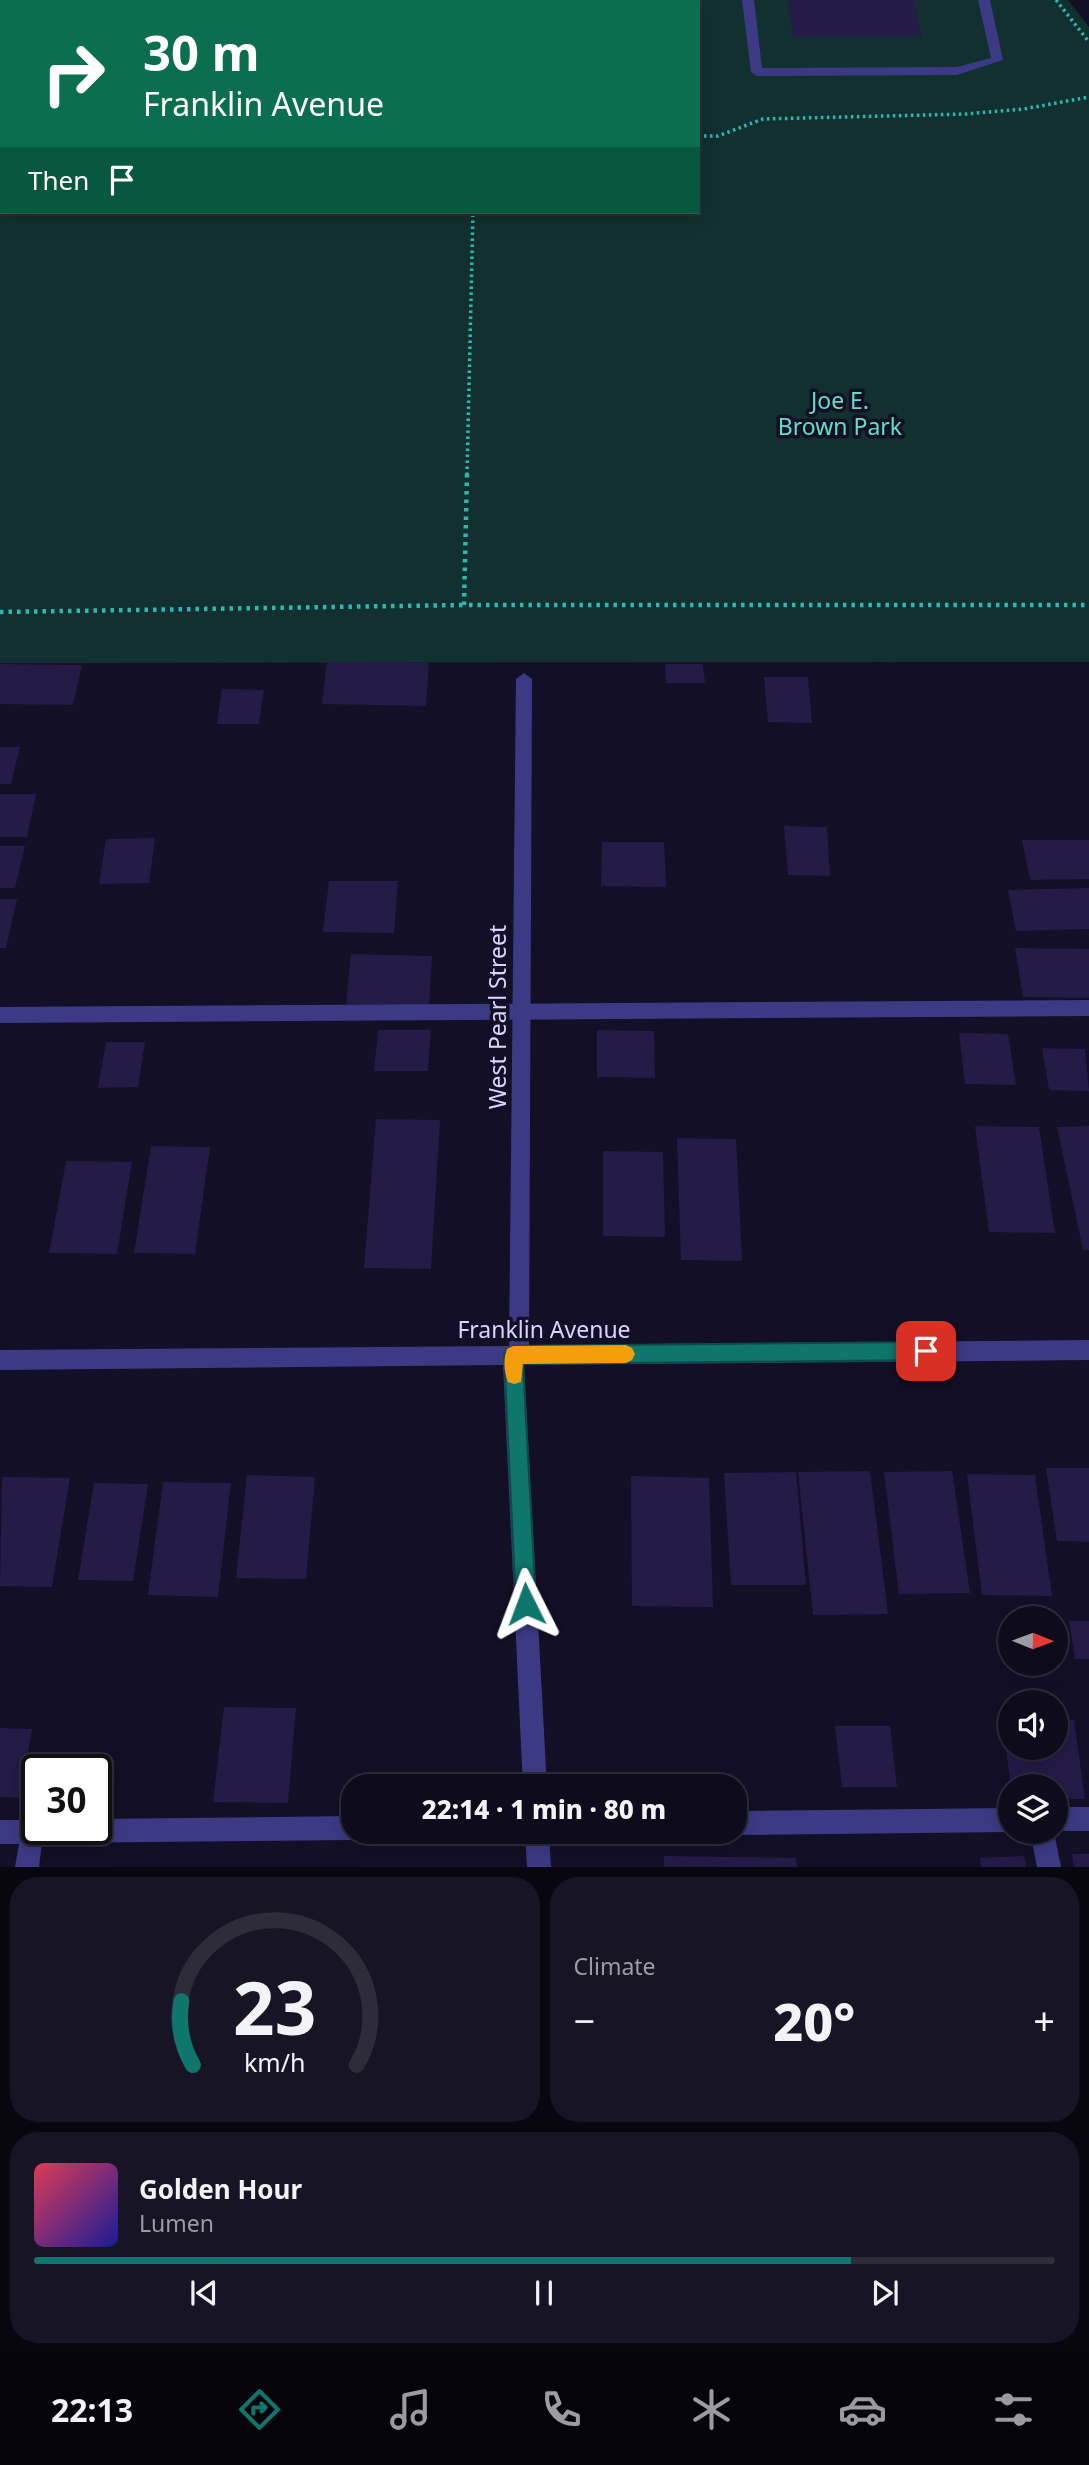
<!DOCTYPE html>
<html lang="en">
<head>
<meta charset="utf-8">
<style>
  body { margin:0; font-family:"Noto Sans",sans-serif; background:#171425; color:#f1f3f6; height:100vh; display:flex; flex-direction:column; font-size:26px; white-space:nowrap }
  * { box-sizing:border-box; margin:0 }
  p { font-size:23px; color:#9b9ba3 }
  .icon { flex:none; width:38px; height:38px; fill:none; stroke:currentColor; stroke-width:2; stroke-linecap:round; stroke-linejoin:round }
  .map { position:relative; height:1867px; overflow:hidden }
  .details { display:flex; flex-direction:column; gap:10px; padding:10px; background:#08060f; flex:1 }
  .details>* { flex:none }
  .guide { position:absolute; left:0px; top:0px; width:700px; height:214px; box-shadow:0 4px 18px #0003,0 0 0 2px #2e2b3b; background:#0b6e4f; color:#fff; overflow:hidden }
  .needle { width:46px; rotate:91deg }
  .buttons { position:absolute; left:998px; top:1606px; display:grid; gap:14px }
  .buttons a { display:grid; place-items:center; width:70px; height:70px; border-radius:50%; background:#0e0b1c; box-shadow:0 4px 18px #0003,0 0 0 2px #2e2b3b; font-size:35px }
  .speed { position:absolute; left:21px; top:1754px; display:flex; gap:14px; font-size:35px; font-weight:700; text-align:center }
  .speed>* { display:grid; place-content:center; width:91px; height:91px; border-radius:50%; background:#0e0b1c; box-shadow:0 4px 18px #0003,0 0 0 2px #2e2b3b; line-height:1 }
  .speed .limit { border:4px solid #111; border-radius:10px; background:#fff; color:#111 }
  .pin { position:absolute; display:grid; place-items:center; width:60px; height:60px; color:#fff; margin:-30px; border-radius:14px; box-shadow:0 4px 10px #0006 }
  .me { position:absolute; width:77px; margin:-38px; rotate:357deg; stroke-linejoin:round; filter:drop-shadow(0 0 5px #0008) }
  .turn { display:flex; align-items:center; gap:24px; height:147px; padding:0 28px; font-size:32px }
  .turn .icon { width:91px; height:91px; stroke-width:2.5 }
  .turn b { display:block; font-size:49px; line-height:60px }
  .then { display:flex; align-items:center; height:66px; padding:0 28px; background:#0003; gap:14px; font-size:26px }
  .big { font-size:52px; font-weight:800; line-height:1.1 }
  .details .card { flex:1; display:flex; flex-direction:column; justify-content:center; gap:10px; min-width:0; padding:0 24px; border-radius:28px; background:#171425 }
  .details .dial { align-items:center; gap:0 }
  .dial svg { height:182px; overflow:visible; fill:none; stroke:#2e2b3b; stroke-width:7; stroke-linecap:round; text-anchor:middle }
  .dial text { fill:#f1f3f6; stroke:none }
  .song { display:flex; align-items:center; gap:21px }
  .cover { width:84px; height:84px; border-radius:10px; background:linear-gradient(135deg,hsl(350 70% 55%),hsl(240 70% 35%)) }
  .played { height:7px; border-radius:4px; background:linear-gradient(90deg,#0f766e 80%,#2e2b3b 80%) }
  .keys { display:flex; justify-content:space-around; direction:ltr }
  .heat { display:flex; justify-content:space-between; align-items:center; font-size:38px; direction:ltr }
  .details .tiles { flex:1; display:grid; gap:10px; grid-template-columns:1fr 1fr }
  .card:last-child { grid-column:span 2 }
  .trip { position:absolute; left:341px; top:1774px; width:406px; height:70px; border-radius:28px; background:#0e0b1c; box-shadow:0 4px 18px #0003,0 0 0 2px #2e2b3b; font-weight:800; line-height:70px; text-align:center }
  .menu { display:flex; height:112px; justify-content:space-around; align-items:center; background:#06040b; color:#9b9ba3 }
  .menu .icon { width:49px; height:49px }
  .menu .current { color:#0f766e }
  .menu b { font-size:32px; color:#f1f3f6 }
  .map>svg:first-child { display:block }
  .green { fill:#12302f; fill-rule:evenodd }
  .building { fill:#241b47 }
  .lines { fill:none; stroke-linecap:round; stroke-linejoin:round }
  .path-far1 { stroke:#2fb8b0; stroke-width:3.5; stroke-dasharray:2.5 3.5; stroke-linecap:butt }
  .path { stroke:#2fb8b0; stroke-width:4.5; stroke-dasharray:3.5 5; stroke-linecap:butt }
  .lane { fill:#3d3a85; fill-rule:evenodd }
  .street { fill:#3d3a85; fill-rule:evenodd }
  .route { fill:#0f766e; stroke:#0a4d48; stroke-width:2 }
  .slow { fill:#f59e0b }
  .labels { text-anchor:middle; stroke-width:7; stroke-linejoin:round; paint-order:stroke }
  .park-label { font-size:23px; fill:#5fe0c0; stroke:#130f26 }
  .street-label { font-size:23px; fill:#d9d4ff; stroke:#130f26 }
</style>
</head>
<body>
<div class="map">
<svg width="1089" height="1867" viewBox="0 0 1089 1867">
  <rect width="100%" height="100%" fill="#130f26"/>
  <!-- green -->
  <path class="green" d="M0,0H1068L1089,27V662L0,663ZM2,2H698V212H2Z"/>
  <!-- building -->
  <path class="building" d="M787,0H914L922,37H793Z
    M327,662L429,663L426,706L322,704Z
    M0,664L82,665L73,705L0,704Z
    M665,664H703L705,683H666Z
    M764,677H808L812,723L768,722Z
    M222,689L264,690L259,724H217Z
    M0,747H20L11,784H0Z
    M0,794H36L27,837H0Z
    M784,826L827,827L830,876L788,875Z
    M155,838L149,883L99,884L106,839Z
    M1022,840H1089V879L1030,880Z
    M602,842H664L666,887L601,886Z
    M0,846H25L15,888H0Z
    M329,881H398L394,933L323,932Z
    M1089,888V929L1016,931L1008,890Z
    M0,899H17L6,948H0Z
    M1015,948L1089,949V998L1023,997Z
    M351,954L432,956L429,1006L346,1004Z
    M378,1030H431L428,1071H374Z
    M597,1030L654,1031L655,1078L597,1077Z
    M959,1033L1008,1034L1016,1085L965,1084Z
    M106,1042H145L138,1087L98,1088Z
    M1042,1048L1085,1049L1089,1091L1049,1090Z
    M376,1119L440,1120L431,1269L364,1268Z
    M975,1126L1039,1127L1055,1233L989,1232Z
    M1089,1126V1250H1083L1057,1127Z
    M677,1138L736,1139L742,1261L681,1260Z
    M151,1146L210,1147L195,1254L134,1253Z
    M603,1151L663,1152L665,1237L603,1236Z
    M66,1161L132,1162L117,1254L49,1253Z
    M1046,1468H1089V1542L1057,1541Z
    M870,1471L888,1614L813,1615L798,1472Z
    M952,1471L970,1593L899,1594L884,1472Z
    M796,1472L806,1585H731L724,1473Z
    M967,1474L1035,1475L1052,1596L982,1595Z
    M247,1475L315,1477L306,1579L236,1578Z
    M631,1476L709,1478L713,1607L632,1606Z
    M2,1477L70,1478L52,1587L0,1586Z
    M163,1482L231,1483L218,1597L148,1595Z
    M94,1483L148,1484L133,1581L78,1580Z
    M1069,1621H1089V1659H1075Z
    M224,1707L296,1708L288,1803L213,1802Z
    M1002,1719H1010V1748H1055V1720H1074L1085,1799H1055V1787H1011Z
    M835,1726H890L897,1787H842Z
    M0,1728L32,1729L21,1798L0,1797Z
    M1072,1854H1089V1867H1074Z
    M664,1856L796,1858L797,1867H664Z
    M1024,1856L1026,1867H981L980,1858Z"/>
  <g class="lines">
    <!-- path-far1 -->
    <path class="path-far1" d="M1056,0L1089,42
      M698,136H718L763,119L966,114L1024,109L1089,97
      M467,475L473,212"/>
    <!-- path -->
    <path class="path" d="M467,474L464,605H1089
      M0,612L464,605"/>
    <!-- lane -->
    <path class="lane" d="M742,0H754L762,68L957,67L991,58L978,0H990L1003,60L957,75L757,76L751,72Z
      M1089,1000V1016L0,1023V1007Z
      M1055,1807H1089V1831H1055Z
      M1010,1808V1832L735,1835L729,1832H735V1811Z
      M354,1816V1832H364L362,1836L354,1840L42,1843L39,1867H15L19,1844H0V1820H37V1829H96V1819Z
      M1030,1832H1054L1061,1867H1037Z"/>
    <!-- street -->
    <path class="street" d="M524,673L532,679L529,1345L1089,1340V1360L524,1365L547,1787H523L503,1365L0,1370V1350L509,1346L516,679Z
      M525,1832H549L551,1867H527Z"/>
  </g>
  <!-- route -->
  <path class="route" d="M926,1342L933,1345L936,1351L933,1358L926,1360L523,1364L536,1604L533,1611L526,1614L519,1611L516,1604L504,1355L507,1349L513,1346Z"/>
  <!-- slow -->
  <path class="slow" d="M626,1345L632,1348L635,1354L632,1360L626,1363L523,1364L521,1382L514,1384L508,1382C504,1372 503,1359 507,1349L513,1346Z"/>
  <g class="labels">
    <!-- park labels -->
    <g class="park-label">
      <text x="840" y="409">Joe E.<tspan x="840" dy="26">Brown Park</tspan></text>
    </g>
    <!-- street labels -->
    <g class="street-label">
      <text transform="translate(498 1017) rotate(-90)" y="8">West Pearl Street</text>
      <text x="544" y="1338">Franklin Avenue</text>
    </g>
  </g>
</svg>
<div class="buttons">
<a><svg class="needle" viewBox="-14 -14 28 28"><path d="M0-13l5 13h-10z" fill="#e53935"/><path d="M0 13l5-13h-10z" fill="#9b9ba3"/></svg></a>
<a><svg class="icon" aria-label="sound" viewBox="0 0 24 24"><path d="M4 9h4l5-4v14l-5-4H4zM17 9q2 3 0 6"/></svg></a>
<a><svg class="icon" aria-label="layers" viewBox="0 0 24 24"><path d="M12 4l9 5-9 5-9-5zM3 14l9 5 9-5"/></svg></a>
</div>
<div class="speed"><div class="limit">30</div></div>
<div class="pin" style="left:926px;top:1351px;background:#d93025"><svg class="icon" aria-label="arrive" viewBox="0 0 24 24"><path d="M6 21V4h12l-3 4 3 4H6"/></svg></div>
<svg class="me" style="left:526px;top:1604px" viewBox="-20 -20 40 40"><path d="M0-17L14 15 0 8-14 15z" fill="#0f766e" stroke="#fff" stroke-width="4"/></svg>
<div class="trip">22:14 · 1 min · 80 m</div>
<div class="guide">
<div class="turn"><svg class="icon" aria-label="right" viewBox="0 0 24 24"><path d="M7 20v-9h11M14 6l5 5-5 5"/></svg><div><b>30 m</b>Franklin Avenue</div></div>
<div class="then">Then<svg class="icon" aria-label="arrive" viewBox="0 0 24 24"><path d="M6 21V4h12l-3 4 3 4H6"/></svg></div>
</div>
</div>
<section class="details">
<div class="tiles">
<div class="card dial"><svg viewBox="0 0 100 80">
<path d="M14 69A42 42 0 1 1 86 69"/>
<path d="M14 69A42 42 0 0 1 9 41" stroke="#0f766e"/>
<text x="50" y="56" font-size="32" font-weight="700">23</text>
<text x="50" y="72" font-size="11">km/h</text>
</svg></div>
<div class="card"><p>Climate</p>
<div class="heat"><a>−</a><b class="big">20°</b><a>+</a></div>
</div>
<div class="card">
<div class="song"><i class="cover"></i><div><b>Golden Hour</b><p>Lumen</p></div></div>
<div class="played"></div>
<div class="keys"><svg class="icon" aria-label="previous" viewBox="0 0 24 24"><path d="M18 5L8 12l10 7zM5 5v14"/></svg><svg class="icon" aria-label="pause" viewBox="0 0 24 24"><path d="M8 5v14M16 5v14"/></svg><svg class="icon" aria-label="next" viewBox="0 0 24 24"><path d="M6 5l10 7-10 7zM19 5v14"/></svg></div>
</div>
</div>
</section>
<nav class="menu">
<b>22:13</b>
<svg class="icon current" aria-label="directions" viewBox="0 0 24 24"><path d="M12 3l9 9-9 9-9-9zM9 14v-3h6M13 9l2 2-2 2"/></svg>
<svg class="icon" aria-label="music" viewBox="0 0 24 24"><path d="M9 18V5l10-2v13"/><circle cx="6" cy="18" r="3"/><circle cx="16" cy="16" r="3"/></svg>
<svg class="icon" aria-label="phone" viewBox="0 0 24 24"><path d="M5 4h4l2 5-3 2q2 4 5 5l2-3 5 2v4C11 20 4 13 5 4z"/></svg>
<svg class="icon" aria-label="climate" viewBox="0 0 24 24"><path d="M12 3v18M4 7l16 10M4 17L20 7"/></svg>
<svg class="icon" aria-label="car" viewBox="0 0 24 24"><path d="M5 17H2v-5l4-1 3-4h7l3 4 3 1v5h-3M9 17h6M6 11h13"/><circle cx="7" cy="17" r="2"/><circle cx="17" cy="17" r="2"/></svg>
<svg class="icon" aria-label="filters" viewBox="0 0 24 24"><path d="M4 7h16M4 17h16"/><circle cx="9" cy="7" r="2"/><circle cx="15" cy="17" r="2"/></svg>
</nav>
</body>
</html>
